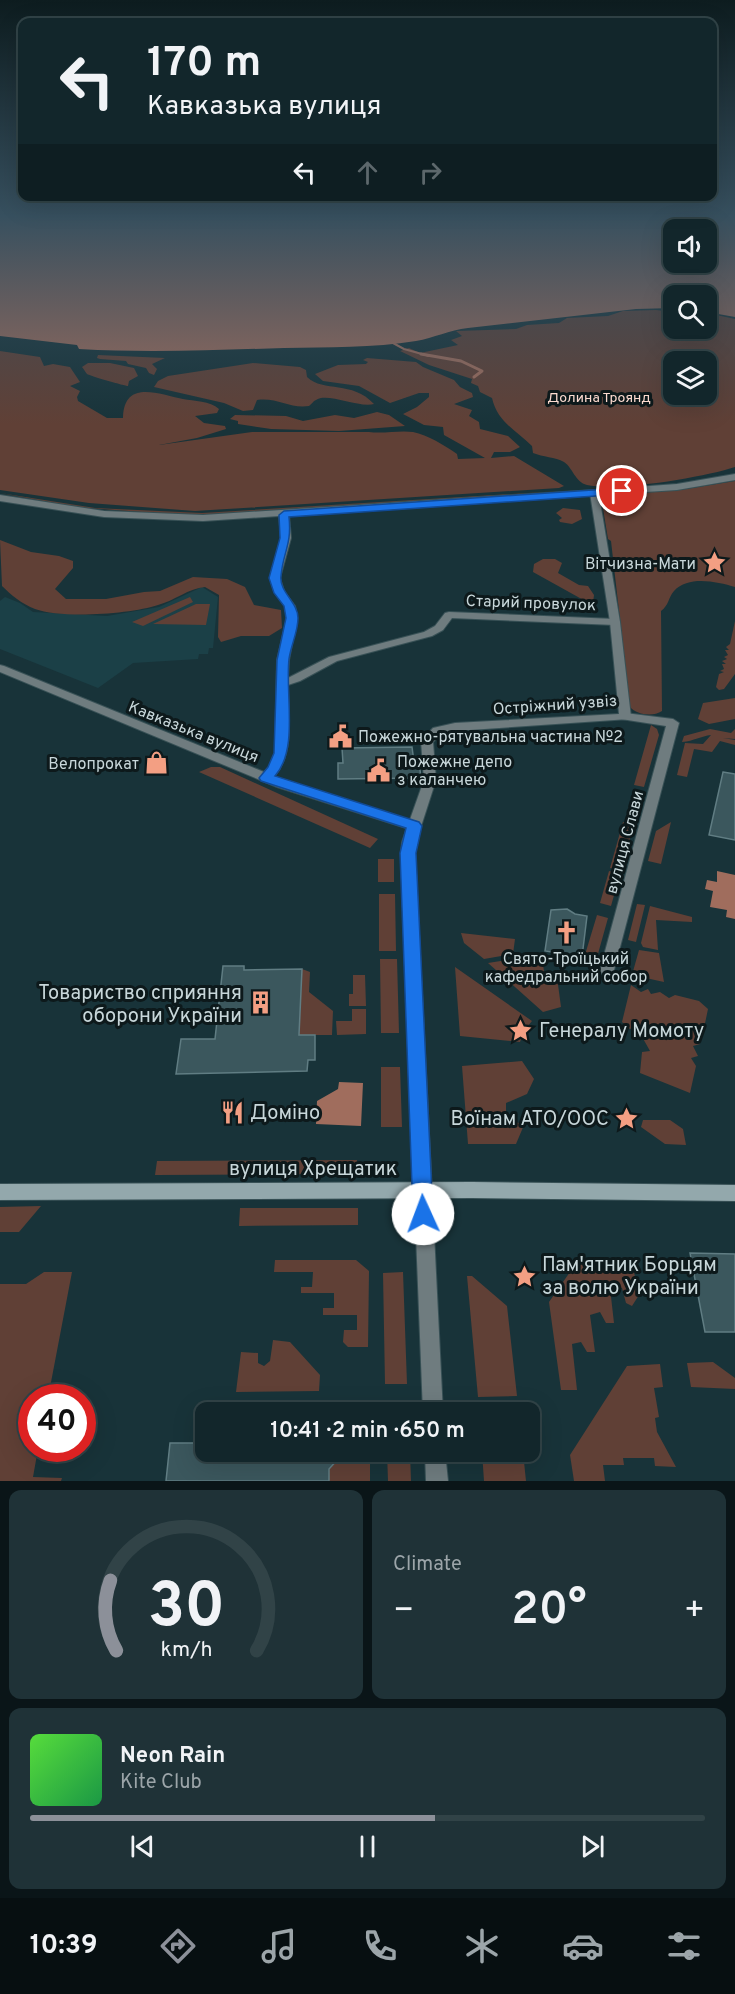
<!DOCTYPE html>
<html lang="en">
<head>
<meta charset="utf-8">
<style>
  body { margin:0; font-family:Overpass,sans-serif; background:#1f3237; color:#f1f3f6; height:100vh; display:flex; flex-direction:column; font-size:22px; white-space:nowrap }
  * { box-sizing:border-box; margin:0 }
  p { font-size:20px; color:#9ca5a9 }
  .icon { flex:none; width:33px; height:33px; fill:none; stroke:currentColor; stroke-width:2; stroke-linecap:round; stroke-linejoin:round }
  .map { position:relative; height:1481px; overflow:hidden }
  .sheet { display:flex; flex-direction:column; gap:9px; padding:9px; background:#0a1518; flex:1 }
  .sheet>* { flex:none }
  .guide { position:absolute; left:18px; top:18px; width:699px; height:183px; border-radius:12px; box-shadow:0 6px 24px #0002,0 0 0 2px #314347; background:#12262b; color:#f1f3f6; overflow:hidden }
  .fabs { position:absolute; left:663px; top:219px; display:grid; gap:12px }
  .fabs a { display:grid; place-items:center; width:54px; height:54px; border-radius:12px; background:#12262b; box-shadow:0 6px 24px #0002,0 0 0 2px #314347; font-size:30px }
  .speed { position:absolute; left:18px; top:1384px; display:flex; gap:12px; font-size:30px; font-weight:700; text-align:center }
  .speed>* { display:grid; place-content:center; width:78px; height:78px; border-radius:50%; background:#12262b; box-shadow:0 6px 24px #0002,0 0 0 2px #314347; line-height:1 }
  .speed .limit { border:9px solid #d22; background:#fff; color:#111 }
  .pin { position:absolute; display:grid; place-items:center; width:51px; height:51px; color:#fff; margin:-26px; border:3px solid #fff; border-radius:50%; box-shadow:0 2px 6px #0007 }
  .me { position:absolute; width:66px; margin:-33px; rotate:358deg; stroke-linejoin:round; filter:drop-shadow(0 0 4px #0008) }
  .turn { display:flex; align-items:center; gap:21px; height:126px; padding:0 30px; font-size:27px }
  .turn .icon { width:78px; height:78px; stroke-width:2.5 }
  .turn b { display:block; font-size:42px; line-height:51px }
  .lanes { display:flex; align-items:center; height:57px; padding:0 30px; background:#0003; justify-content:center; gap:30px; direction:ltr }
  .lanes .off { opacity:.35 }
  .big { font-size:45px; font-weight:600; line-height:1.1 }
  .sheet .widget { flex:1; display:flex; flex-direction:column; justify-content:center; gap:9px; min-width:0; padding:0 21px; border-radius:12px; background:#1f3237 }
  .sheet .dial { align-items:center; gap:0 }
  .dial svg { height:156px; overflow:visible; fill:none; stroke:#314347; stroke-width:7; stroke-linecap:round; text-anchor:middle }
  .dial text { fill:#f1f3f6; stroke:none }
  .song { display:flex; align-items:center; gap:18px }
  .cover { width:72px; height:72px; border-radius:9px; background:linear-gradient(135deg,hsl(110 70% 55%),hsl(140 70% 35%)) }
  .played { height:6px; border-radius:3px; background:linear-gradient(90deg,#8c9099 60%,#314347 60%) }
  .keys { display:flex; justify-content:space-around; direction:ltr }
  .heat { display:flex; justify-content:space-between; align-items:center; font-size:33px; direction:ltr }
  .sheet .tiles { flex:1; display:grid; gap:9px; grid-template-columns:1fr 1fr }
  .widget:last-child { grid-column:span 2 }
  .trip { position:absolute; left:195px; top:1402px; width:345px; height:60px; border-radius:12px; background:#12262b; box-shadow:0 6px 24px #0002,0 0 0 2px #314347; font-weight:600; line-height:60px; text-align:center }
  .tabs { display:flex; height:96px; justify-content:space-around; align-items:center; background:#070f11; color:#9ca5a9 }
  .tabs .icon { width:42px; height:42px }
  .tabs .selected { color:#8c9099 }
  .tabs b { font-size:27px; color:#f1f3f6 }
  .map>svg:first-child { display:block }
  .built { fill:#1b4047 }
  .green { fill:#604036; fill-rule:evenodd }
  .water { fill:#a06d5d; fill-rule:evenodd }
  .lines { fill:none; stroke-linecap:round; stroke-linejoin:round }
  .stream-far1 { stroke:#a06d5d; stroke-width:2 }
  .stream { stroke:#a06d5d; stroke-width:3 }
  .building { fill:#3b575d; stroke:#607d83; stroke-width:1.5 }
  .minor-casing { stroke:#385156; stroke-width:2 }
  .tertiary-casing { stroke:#385156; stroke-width:2 }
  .secondary-casing { stroke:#385156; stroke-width:2 }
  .minor { fill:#6f7c7f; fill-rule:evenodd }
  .tertiary { fill:#6f7c7f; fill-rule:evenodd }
  .secondary { fill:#93a8ac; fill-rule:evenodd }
  .route { fill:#1a73e8; stroke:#114b97; stroke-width:1.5 }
  .labels { text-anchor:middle; stroke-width:6; stroke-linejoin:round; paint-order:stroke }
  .far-park-label { font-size:14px; fill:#fcdbd0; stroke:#0d191b }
  .poi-label { font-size:16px; fill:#c8d7da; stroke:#0d191b; text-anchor:end }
  .street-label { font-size:16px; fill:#c8d7da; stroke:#0d191b }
  .near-poi-label { font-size:20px; fill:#c8d7da; stroke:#0d191b; text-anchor:start }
  .near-street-label { font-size:20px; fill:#c8d7da; stroke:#0d191b }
</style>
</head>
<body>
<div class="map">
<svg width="735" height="1481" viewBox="0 0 735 1481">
  <rect width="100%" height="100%" fill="#183339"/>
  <!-- built -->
  <path class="built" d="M202,587L218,597L213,648H209L208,654H199L198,659L133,663L98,688L0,649V601L5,597L20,603L33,612L107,616L159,607Z"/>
  <!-- green -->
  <path class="green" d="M656,310L673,312L674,328H706L707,313L735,319V467C705,477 617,492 587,485C575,482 573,468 564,462C555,457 543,457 533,453L532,446C515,430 497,421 492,398L480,392L478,386L471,383L472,379L429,365L400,351L409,348L420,353L458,345L451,340L462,336L456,331L516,329L527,325L559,323L567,318L608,316L623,311ZM674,362H706V394H674Z
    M0,351L40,357L44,366L53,364L70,367L80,382L70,386L80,391L77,397L78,401L107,418H123C124,379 158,394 183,399C194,401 210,401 219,409L217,413L195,416L204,423L225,426L226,429L197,438L159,445L252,432H369C384,434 399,430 413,432C428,435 444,445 457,454L458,459L485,458L444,435L443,427L424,425L403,414L417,407L429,397V393H419L390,403L359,386L323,381L315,374L338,365L366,364L368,362L363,360L367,358L416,362L423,367L454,380L460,387L472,393L473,397L454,404L472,410L469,416L479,422L480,429L508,436L520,447L510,452H494L491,458L514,456L564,486L559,488L195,511L89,503L0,490Z
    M98,355L165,358L152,364L157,369L154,375L149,373L146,368L128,364L126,361L100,359L97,358Z
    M88,363H110L134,368L138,376L129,381L128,386C125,386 90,376 87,374C85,372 84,369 82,367Z
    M253,363L300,367L306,370L307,377C324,393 352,380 374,404C358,408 327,392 316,400C313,401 312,404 309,406C290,409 277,397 257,400L253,410L243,411L224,403L154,387L158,381L168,376Z
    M377,412L389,415L405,426L339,431L271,429L238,424V421L230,419L235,415L286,416L303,421L335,415L354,418Z
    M735,481V587C717,582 689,575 674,591C668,598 669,605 661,611L662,711C653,717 637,715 630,707L611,541L608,539L601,496L686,489Z
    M560,491L242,514L181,515L75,507L0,493L95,508L202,513Z
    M563,508L580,510L582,519L572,524L560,522L559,520L562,518L556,513Z
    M0,540L31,552L59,556L73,561V568L55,589L66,599H106L144,592L160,591L193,577L227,579L245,587L254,605L281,610L282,628L269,636H241L221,642L218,637L219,595L205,587C189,588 174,601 158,605C131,614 62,619 35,609C22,604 11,595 2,586Z
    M543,559H555L562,563L558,573L579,585L588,586L594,595L593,603L587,602L533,572L534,564Z
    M190,597L193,602L143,626L132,622Z
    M196,604H210L206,625L153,624Z
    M735,621V674L724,689L719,690L716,687L719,674L724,672L720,671L724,669L722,664H726L722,661L727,659L724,657L728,655L725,650H729L726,647L730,644Z
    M735,698V719L709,724L698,719L703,703Z
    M651,725L657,729L659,735L644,787L634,785Z
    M710,729L731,733L735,729V739L723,738L735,740V745L720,741L712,752L694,749L687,777L677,775L685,743L703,744L711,735C701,736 694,741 682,742L684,736Z
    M211,767H220L378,839L370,848L199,772Z
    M623,822L634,825L621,870L610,868Z
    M671,822L661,864L648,861L656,831Z
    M378,859H394V882H378Z
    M609,871L620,874L611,906L600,903Z
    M379,894H395L396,951H379Z
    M637,904L645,905L636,942L628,940Z
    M650,906L692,917V922L656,920L658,950L643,947L641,943Z
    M597,915L608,918L596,961L584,958Z
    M461,933L515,939L513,954L484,959L464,943Z
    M639,950L659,953L664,982L632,975Z
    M380,959H397L399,1033H381Z
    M513,959L543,965L545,977H557L561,1007L543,1012L488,963Z
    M455,967L532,1021L524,1031L520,1042L460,1036Z
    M302,969L310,972L309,992L333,1011L332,1035H299Z
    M353,975H365L366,1006H349V994H353Z
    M631,985L641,992L648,989L651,994L660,992L669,998L675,995L699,1001L708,1009L703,1033H698L695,1037L700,1044L693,1046L698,1056L691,1058L696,1066L690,1093L640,1073L642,1052L650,1051L636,1026L630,1029L622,1022Z
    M352,1009H366V1034L337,1035L336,1021H352Z
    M522,1061L534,1079L527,1094L506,1103V1118L524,1125L516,1144H468L462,1066Z
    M381,1067H400L402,1127H381Z
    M643,1120H670L683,1129L686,1145L665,1144L641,1127Z
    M357,1160V1174L155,1175L157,1161Z
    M41,1206L19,1232H0V1207Z
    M240,1208H358V1225L239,1226Z
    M275,1260H356L369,1271L368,1347H348L343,1342L344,1330H357V1315H323V1308H334V1293H301V1287H312L313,1272H274Z
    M577,1262L632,1263L639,1295L632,1306L626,1303L622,1288L615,1285L610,1288L614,1323H606L600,1312L590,1315L595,1352H587L581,1342L572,1344L577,1390H561L549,1302Z
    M44,1272H72L48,1398H32V1449H38L33,1477L62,1478L61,1481H0V1284H26Z
    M403,1272L407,1384H385L383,1273Z
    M467,1276H472L507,1306L517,1396L478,1397Z
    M273,1340L290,1342L320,1375L319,1391L236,1392L241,1352L258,1353V1363L264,1366L270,1361Z
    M713,1362L735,1378V1389L691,1387L687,1363Z
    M660,1364L663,1387L654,1388L659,1417L655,1418L657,1432L676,1467L655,1466L654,1458H623L624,1465H603L605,1481H574L570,1455L627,1366Z
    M348,1407L353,1413H286L291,1408Z
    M333,1452H370V1481H329V1469L339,1459Z
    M387,1452H410L411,1481H388Z
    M482,1452H523L526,1481H484Z"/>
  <!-- water -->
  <path class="water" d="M0,216H735V317L707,312L706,296H674L673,308L636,309L468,328C449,330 434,338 416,341C373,348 328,347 284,348C216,350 148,353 79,349L77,345L0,336ZM674,230H706V262H674Z
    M717,871L735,875V919L726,917L727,910L710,907L713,891L705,889L707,880L717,882Z
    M339,1082L363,1083L361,1126L316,1124L317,1101L338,1089Z"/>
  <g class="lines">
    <!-- stream-far1 -->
    <path class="stream-far1" d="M393,343L404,349L429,356"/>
    <!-- stream -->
    <path class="stream" d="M421,354L461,361L482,371L474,377"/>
  </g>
  <!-- building -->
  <path class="building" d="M412,747L414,762H419L421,778L338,779V763H343L342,748Z
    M723,772L735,774V840L709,835Z
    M567,909L575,914L587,916L582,957L545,951L551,910Z
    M223,966H244V970L302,969L299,1035H315V1060H308L307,1071L176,1074L181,1039H215Z
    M690,1253L735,1254V1332H705Z
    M170,1443H206V1452H333L339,1458L329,1469V1481H166Z"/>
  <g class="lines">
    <defs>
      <path id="minor" d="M594,490L597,491V495L289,515L291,538L280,578L284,591L295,606L297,618L289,660L288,678L329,657L424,632L435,626L445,613L449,612L615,619L620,622L615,625L452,618L443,630L432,636L337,661L300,681L288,685C288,714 295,753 274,777L419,823L421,826L419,829H409L277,787L0,672V665L4,666L264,772L269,767L275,753L277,660L287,618L285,606L274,591L270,578L281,538L279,516L203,521L104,517L0,501V495L104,511L203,515Z
        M625,713L673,719L679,723L614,970L612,974L607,975L602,974L600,970L666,726L621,719L619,717Z"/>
      <path id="tertiary" d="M735,474V480L677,490L599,495L620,622L631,717L629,719L455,731L441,734L433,742L436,780L416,842L415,853L443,1413H423L401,853L402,842L424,780L421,741L433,728L455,723L619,714L610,622L590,493L594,490L677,484Z
        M425,1452H445L448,1481H426Z"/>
      <path id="secondary" d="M472,1182L735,1185V1201L472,1198L0,1200V1184Z"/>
    </defs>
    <!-- minor casing -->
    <use href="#minor" class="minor-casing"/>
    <!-- tertiary casing -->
    <use href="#tertiary" class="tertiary-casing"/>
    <!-- secondary casing -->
    <use href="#secondary" class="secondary-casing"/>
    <!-- minor -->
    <use href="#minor" class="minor"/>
    <!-- tertiary -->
    <use href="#tertiary" class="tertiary"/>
    <!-- secondary -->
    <use href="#secondary" class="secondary"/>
  </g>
  <!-- sky -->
  <linearGradient id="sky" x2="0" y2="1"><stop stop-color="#0d1c1f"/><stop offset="0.51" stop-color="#37505f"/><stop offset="1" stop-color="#37505f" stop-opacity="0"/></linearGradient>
  <rect width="735" height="424" fill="url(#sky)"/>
  <!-- route -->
  <path class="route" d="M622,488L627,491L625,494L289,517C292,545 283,552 281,576C279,592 298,602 298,618C298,632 291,645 289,659C285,694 299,749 275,776L419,822L422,826L416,853L433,1214L430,1220L423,1223L416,1220L413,1214L400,853L406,828L261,781L259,778L268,767L274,753L277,660L286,618L284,606L274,593L269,578L280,538L279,515L284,511Z"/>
  <!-- icons -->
  <defs>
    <symbol id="sight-bare" viewBox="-9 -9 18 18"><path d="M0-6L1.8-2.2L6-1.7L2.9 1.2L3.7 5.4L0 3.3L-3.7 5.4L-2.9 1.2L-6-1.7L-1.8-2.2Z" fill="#f39f83" stroke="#0d191b" stroke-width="2.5" paint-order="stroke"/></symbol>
    <symbol id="civic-bare" viewBox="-9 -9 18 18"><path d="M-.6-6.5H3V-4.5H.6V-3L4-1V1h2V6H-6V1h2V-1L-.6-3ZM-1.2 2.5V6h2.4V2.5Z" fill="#f39f83" stroke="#0d191b" stroke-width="2.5" paint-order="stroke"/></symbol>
    <symbol id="shop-bare" viewBox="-9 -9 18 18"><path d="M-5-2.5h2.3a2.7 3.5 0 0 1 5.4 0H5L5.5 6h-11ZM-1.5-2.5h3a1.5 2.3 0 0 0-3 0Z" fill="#f39f83" stroke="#0d191b" stroke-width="2.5" paint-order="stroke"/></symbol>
    <symbol id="church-bare" viewBox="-9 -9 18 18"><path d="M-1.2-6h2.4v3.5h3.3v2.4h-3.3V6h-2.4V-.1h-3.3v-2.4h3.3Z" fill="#f39f83" stroke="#0d191b" stroke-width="2.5" paint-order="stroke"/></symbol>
    <symbol id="building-bare" viewBox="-9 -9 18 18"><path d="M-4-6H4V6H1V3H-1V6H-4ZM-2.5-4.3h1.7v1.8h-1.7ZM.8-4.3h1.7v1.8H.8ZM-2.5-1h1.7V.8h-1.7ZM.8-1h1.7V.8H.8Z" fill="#f39f83" stroke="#0d191b" stroke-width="2.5" paint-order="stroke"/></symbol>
    <symbol id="restaurant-bare" viewBox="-9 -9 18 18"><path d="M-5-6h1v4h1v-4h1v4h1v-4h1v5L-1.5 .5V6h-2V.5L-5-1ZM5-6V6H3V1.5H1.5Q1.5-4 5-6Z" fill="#f39f83" stroke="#0d191b" stroke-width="2.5" paint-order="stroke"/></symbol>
  </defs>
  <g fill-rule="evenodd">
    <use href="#sight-bare" x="698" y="546" width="33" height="33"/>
    <use href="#civic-bare" x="324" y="720" width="33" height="33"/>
    <use href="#shop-bare" x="140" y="746" width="33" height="33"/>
    <use href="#civic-bare" x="362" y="754" width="33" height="33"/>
    <use href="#church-bare" x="550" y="916" width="33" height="33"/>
    <use href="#building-bare" x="244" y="986" width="33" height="33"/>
    <use href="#sight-bare" x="504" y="1014" width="33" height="33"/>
    <use href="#restaurant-bare" x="216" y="1096" width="33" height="33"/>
    <use href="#sight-bare" x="610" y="1102" width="33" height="33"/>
    <use href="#sight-bare" x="508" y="1260" width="33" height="33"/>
  </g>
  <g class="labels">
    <!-- far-park labels -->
    <g class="far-park-label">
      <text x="599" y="402">Долина Троянд</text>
    </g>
    <!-- poi labels -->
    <g class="poi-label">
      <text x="696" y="569">Вітчизна-Мати</text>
      <text x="358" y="742" text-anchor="start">Пожежно-рятувальна частина №2</text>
      <text x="397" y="767" text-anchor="start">Пожежне депо<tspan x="397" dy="18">з каланчею</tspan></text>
      <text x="139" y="769">Велопрокат</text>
      <text x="566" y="964" text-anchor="middle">Свято-Троїцький<tspan x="566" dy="18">кафедральний собор</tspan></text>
    </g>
    <!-- street labels -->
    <g class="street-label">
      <text transform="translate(531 602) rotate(2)" y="6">Старий провулок</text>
      <text transform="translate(555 704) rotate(-4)" y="6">Остріжний узвіз</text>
      <text transform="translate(194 731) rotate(22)" y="6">Кавказька вулиця</text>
      <text transform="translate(624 842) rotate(-75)" y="6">вулиця Слави</text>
    </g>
    <!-- near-poi labels -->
    <g class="near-poi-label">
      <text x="242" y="999" text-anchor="end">Товариство сприяння<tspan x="242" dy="23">оборони України</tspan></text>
      <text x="539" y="1037">Генералу Момоту</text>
      <text x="250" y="1119">Доміно</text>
      <text x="609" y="1125" text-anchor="end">Воїнам АТО/ООС</text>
      <text x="542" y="1271">Пам'ятник Борцям<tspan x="542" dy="23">за волю України</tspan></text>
    </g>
    <!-- near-street labels -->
    <g class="near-street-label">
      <text x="313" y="1175">вулиця Хрещатик</text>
    </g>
  </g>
</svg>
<div class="fabs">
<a><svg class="icon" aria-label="sound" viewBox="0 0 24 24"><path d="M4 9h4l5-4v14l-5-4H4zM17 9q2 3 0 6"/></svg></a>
<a><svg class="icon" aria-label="search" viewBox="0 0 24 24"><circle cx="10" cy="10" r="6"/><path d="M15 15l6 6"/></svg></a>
<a><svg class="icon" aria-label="layers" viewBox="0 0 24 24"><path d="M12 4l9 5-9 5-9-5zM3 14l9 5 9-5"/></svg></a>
</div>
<div class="speed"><div class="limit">40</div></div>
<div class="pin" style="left:622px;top:491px;background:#d93025"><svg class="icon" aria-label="arrive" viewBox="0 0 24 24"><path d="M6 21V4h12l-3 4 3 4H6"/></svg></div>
<svg class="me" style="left:423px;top:1214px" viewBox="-20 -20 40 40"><circle r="19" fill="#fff"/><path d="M0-13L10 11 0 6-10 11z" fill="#1a73e8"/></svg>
<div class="trip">10:41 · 2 min · 650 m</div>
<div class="guide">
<div class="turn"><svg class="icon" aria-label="left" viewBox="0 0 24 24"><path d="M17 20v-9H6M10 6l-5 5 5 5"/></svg><div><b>170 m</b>Кавказька вулиця</div></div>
<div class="lanes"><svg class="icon" aria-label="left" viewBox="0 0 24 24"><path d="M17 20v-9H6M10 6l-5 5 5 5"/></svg><svg class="icon off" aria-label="ahead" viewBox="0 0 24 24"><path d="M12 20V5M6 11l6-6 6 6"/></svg><svg class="icon off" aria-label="right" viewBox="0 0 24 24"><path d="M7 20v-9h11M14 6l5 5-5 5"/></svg></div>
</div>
</div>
<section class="sheet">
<div class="tiles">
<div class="widget dial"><svg viewBox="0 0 100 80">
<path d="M14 69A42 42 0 1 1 86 69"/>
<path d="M14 69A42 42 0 0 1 11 33" stroke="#8c9099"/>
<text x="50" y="56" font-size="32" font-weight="700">30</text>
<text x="50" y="72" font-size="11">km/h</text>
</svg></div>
<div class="widget"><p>Climate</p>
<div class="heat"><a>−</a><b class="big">20°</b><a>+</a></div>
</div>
<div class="widget">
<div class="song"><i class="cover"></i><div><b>Neon Rain</b><p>Kite Club</p></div></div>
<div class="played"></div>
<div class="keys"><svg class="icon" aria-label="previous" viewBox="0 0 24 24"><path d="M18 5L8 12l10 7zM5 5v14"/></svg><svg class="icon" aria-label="pause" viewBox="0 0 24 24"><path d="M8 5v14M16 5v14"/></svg><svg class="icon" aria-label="next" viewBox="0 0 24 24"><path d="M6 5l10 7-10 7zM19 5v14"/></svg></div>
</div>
</div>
</section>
<nav class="tabs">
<b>10:39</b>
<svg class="icon selected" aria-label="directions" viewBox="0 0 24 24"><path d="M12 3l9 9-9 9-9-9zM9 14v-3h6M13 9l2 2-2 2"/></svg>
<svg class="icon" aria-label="music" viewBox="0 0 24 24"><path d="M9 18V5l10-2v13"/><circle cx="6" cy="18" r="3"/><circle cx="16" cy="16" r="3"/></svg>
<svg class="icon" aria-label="phone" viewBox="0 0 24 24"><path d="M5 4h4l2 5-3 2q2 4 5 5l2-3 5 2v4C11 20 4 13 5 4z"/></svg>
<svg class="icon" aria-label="climate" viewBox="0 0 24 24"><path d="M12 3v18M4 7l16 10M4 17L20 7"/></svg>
<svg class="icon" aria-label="car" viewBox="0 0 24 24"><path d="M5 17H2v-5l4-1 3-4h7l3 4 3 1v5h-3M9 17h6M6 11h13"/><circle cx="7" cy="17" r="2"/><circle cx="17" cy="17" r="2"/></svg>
<svg class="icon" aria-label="filters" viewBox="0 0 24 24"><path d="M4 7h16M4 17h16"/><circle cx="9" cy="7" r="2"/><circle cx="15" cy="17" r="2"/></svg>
</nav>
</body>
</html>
